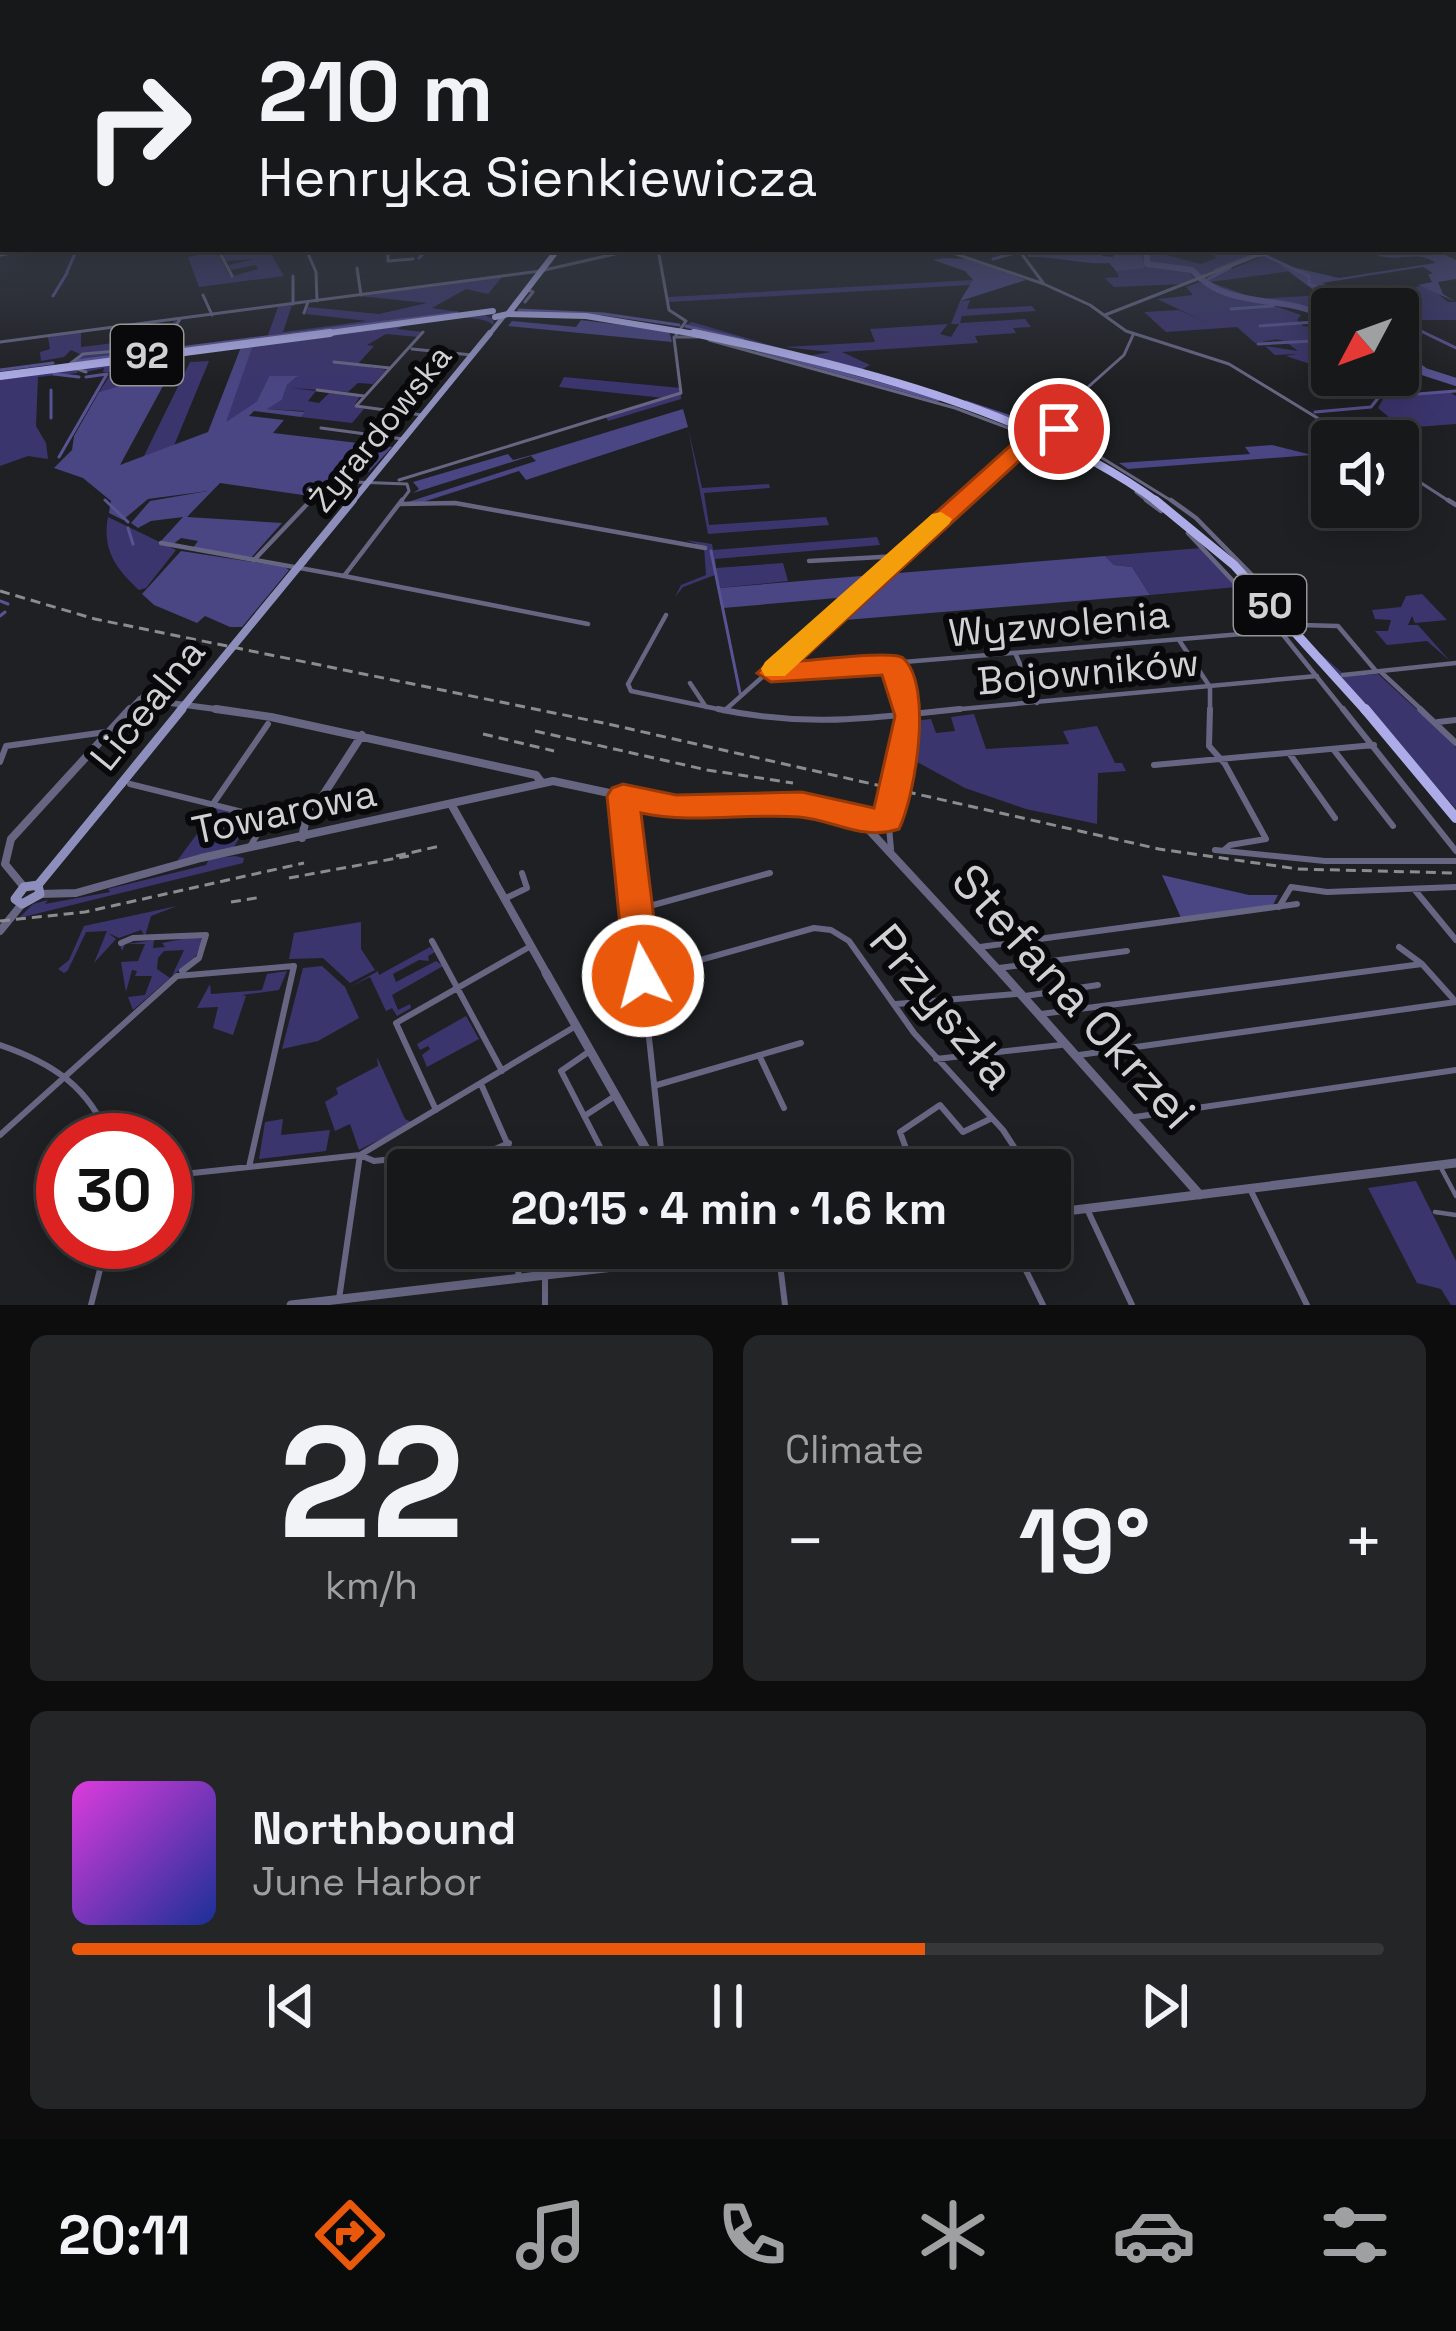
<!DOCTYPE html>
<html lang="en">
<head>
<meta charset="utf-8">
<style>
  body { margin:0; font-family:"Space Grotesk",sans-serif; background:#242527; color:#f1f3f6; height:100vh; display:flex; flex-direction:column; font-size:45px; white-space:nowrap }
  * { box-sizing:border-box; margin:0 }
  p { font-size:39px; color:#9ea0a2 }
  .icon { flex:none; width:66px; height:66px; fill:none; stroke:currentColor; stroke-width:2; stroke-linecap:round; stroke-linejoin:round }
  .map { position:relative; height:1305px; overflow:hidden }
  .sheet { display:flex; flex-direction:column; gap:30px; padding:30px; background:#0d0d0e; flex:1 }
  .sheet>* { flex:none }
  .banner { position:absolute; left:0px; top:0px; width:1458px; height:252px; box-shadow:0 6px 30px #0003,0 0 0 3px #363739; background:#17181a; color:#f1f3f6; overflow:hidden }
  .needle { width:78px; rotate:229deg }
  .controls { position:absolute; left:1311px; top:288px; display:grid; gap:24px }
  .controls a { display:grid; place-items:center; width:108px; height:108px; border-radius:12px; background:#17181a; box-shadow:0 6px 30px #0003,0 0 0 3px #363739; font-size:60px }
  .speed { position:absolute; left:36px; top:1113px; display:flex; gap:24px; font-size:60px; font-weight:700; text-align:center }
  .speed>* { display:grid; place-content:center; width:156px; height:156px; border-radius:50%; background:#17181a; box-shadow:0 6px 30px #0003,0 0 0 3px #363739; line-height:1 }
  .speed .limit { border:18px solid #d22; background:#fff; color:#111 }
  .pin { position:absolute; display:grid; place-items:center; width:102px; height:102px; color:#fff; margin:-51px; border:6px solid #fff; border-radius:50%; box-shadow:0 3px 12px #0007 }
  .me { position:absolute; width:132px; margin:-66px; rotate:353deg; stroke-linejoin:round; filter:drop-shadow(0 0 9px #0008) }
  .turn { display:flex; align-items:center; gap:42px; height:252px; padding:0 60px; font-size:54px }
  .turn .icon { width:156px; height:156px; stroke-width:2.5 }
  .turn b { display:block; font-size:84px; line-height:102px }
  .big { font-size:90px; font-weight:800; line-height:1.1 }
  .sheet .tile { flex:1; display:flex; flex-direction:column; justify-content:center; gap:18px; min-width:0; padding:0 42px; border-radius:18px; background:#242527 }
  .sheet .dial { align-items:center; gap:0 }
  .dial b { font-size:156px; line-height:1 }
  .song { display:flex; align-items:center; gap:36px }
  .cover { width:144px; height:144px; border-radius:18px; background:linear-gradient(135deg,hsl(300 70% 55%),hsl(230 70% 35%)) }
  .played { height:12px; border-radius:6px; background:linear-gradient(90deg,#ea580c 65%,#363739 65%) }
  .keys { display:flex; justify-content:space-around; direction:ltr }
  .heat { display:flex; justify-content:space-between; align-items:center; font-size:66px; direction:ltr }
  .sheet .tiles { flex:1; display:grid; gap:30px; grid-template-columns:1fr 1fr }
  .tile:last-child { grid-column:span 2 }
  .trip { position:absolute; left:387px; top:1149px; width:684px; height:120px; border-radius:12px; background:#17181a; box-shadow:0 6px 30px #0003,0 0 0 3px #363739; font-weight:800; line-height:120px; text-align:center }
  .menu { display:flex; height:192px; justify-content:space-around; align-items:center; background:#090a0a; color:#9ea0a2 }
  .menu .icon { width:84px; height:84px }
  .menu .selected { color:#ea580c }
  .menu b { font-size:54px; color:#f1f3f6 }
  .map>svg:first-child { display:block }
  .green { fill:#3b356e }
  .forest { fill:#4a4583 }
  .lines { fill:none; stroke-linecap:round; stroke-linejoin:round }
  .stream { stroke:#585393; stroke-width:3 }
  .river-far1 { stroke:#585393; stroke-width:6 }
  .river { stroke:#585393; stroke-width:8 }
  .pedestrian { stroke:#666683; stroke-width:4.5 }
  .minor-far2 { stroke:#666683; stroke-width:3 }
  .minor-far1 { stroke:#666683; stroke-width:4.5 }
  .minor { stroke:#666683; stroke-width:6 }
  .tertiary-far2 { stroke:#666683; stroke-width:6 }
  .tertiary-far1 { stroke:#666683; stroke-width:8 }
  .tertiary { stroke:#666683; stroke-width:9 }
  .secondary-far3 { stroke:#8e8ebc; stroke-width:4.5 }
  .secondary-far2 { stroke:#8e8ebc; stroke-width:6 }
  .secondary-far1 { stroke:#8e8ebc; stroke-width:8 }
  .secondary { stroke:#8e8ebc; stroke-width:9 }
  .primary-far3 { stroke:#adace8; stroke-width:6 }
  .primary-far2 { stroke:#adace8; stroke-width:8 }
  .primary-far1 { stroke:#adace8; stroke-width:9 }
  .primary { stroke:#adace8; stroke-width:10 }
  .rail { stroke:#8b8c8f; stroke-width:3; stroke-dasharray:10 6; stroke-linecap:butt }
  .secondary-bridge-far1 { stroke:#8e8ebc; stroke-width:8 }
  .secondary-bridge { stroke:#8e8ebc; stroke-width:9 }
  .route { fill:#ea580c; stroke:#983908; stroke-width:3 }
  .slow { fill:#f59e0b }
  .labels { text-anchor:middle; stroke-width:12; stroke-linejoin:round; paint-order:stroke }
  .far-street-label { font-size:33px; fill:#d1d1d4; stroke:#09090b }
  .shield { fill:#09090b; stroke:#959598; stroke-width:3 }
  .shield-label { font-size:36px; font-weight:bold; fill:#d1d1d4 }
  .street-label { font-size:39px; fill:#d1d1d4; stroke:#09090b }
  .near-street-label { font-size:48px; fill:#d1d1d4; stroke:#09090b }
</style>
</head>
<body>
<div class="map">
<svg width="1456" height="1305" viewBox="0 0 1456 1305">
  <rect width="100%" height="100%" fill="#1f2023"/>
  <!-- green -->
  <path class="green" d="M240,249H268L284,276L199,287L188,257L217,251L230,277L258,269L256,265L231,270L229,265L254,259L226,261L222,253Z
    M1133,249H1171L1159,253L1201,264L1216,258L1212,252H1255L1199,278L1197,272L1187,269L1195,279L1184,284L1114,287L1105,278L1119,277L1116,271L1139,256Z
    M1263,256L1292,271L1210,282L1257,299L1321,295L1366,309H1332V328L1316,321L1328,318L1317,310L1275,306L1301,315L1297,320L1303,326L1332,331L1323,334L1328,338L1301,341L1322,345L1332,341V365L1316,366L1286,356L1297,354L1275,355L1265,346L1298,351C1277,334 1279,340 1255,343L1237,327L1166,332L1144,312L1179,310L1206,322L1157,299L1193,295L1186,287L1199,282L1205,285L1202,281Z
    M502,277L488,294L466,289L432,308L459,312L268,335L278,307L292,305L283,332L367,321L306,314L308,307L379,314L427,303L359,296Z
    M973,280L970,285L668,302V297Z
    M1427,285L1448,302H1456V320H1413L1398,314L1401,307L1391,308L1368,295Z
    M970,300L967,309L1032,306L1036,311L962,316L960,323L1025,319L1031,327L1013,328L1016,333L975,336L978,343L842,352L870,365L859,371L682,327L692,322L807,356L831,352L784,347L875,342L870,329L948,324L940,334L951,337L959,324H951L960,301Z
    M484,315L494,319L493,325C484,313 416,316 397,329L423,332L418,337L386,334L367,345L374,346L357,365L387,370L373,384L358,383L348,392L291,388L316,391L308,401L319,403L329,393L360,396L354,406L364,409L352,423L301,417L304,411L266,409L282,400L287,385L297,377L269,376L257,401L225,423L252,344L179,354L163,386H119L99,392L112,372H103L104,368L86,372L76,368L78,373L38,377L36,426L46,443L48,459L28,456L0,466V377Z
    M174,320L178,321L164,346H199L74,363L82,355L71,350L64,357L41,361L40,352L50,349L48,337L81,332V347L130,341L125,352C150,350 171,348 174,320Z
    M209,361L173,448L142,460L190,362Z
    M564,377L681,388V399L608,421L606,417L664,398L559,387Z
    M1449,392L1456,396V424L1402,428L1378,408L1383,399Z
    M688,428L702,488L769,484L770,488L704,493L709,525L826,517L829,525L708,534Z
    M108,517L176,550L146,588L139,590C116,569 102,550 108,517Z
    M877,537L880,545L715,559L716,568L783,563L788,581L719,588L715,575L683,587L675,597L681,585L706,575L704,547L686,540L712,544L713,550Z
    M1201,548L1237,587L1150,595L1132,567L1114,565L1105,556Z
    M1422,594L1447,620L1415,623L1412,616L1408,625H1418L1450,661L1427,641L1387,645L1375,631H1388L1391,620L1375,619L1372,610L1401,607L1406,596Z
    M1316,650L1346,676L1378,674L1449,739L1456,748V809Z
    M974,714L986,749L1069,744L1063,731L1097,726L1115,763H1122L1126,771L1098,773L1097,824L1026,809L965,788L906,756L913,721L931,719L936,733L955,731L951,717Z
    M216,808L252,816L234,847L177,861Z
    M235,856L244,858L243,863L19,918L33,904L48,900L45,904L110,892L108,889L206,865L209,859Z
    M177,906L151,916L145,936L141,930L119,938L108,933L116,939L94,963L107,931L86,932L68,970L64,973L58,969L69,960L84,926Z
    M361,922V949L375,970L350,983L323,958L289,959L294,933Z
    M192,937L203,939L196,956L172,976L184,950L164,951L158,958L157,969L170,978L133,1010L128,997L145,995L152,976H135L137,971L132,970L126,992L121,962L138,961L145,944H125L122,951L120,945L154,940L153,948L165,947L162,943Z
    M430,947L435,952L428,956L429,961L419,960L393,974L396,982L436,961L443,966L392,995L398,1010L410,1004L411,1008L397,1016L392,1008L386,1011L370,977L350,987L378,971L379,975Z
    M322,966L345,987L359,1018L318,1041L282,1049L303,968Z
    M287,971L279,990L242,995L246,996L233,1035L213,1028L218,1007L197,1008L210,984L211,994L262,990L267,974Z
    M466,1016L479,1039L427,1067L422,1055L430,1049L428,1046L420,1050L417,1044Z
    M377,1057L405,1119L413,1123L359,1150L350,1124L335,1131L325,1102L338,1094L336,1088L378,1066Z
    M283,1119L281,1135L330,1130L326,1151L259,1159L265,1122Z
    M1416,1181L1456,1261V1305H1451L1441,1289L1417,1283L1368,1188Z"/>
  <!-- forest -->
  <path class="forest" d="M1100,249L1102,256L1113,257L1116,249H1133L1143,258L1144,268L1116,271L1109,263C1082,265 1057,256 1029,257L1022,250Z
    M1433,249L1456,260V279L1438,282L1443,294L1456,302L1418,285L1432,282L1428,275L1433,273L1423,267L1322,283L1349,296L1405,287L1369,295L1391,308H1403L1398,310L1366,309L1320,295L1279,264L1339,278L1435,263C1419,249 1397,263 1377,255Z
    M944,258L968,259L1026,280L960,301L973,280L965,271L933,260Z
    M581,320L669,331L672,342L508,326L512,321L576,327Z
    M253,345L226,422L257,401L269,376H298L287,385L282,400L267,409L305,412L301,417L254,411L249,416L284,420L273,433L392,447L369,472L332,477L310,496L220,483L187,517L282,523L251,558L192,549L198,541L181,538L172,545L161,541L183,517L151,521L138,528L131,523L150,501L208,491L148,499L123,520L109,513L111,501L83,478L54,468L72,450L74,436L99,392L119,386H163L120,465L208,432L241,347Z
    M683,409L688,427L526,480L519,471L423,502H408L536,461L531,456L413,493L419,489L413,482L508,454L513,460L532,455Z
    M1272,445L1312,455L1128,469L1119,463L1250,454L1245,447Z
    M181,551L285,567L289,570L242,627H230L205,616L197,623L154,605L142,594Z
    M1105,556L1114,565L1132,567L1150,595L833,621L886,574Z
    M873,575L848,597L723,608L719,588Z
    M1162,875L1249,895H1278L1273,905L1181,918Z"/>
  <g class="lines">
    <!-- stream -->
    <path class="stream" d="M1256,249L1262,253
      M1266,256L1309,276V284L1380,309
      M419,258L428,249
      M993,259L1018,252
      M1216,270L1256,254
      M67,272L77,249
      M1208,279L1230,268
      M53,296L67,273
      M1231,309L1273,306
      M519,310L604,314L679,325
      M1398,320L1456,348
      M686,326L743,340
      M1260,326L1314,322
      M1258,344L1332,340
      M757,350L938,400
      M76,361L457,313
      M0,370L53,363
      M54,374L79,377
      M51,390V418
      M966,402L1038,426
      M1315,412L1371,407L1379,397L1456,391
      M59,457L107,374L86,377
      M105,500L128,522
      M128,528L133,544
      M711,551L740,693
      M0,601L8,604
      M0,616L5,612"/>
    <!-- river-far1 -->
    <path class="river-far1" d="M1174,249L1147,252V264L1192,270C1228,312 1287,293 1326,318L1314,322L1332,329"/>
    <!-- river -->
    <path class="river" d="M1398,353L1425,372L1456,382"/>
    <!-- pedestrian -->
    <path class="pedestrian" d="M1440,1166L1456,1196
      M1435,1212L1456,1215"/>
    <!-- minor-far2 -->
    <path class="minor-far2" d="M218,249L232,276
      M306,249L316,272L317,301
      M388,249V261L413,259
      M941,249L1044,284
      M1018,249L1044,284L1090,305L1126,331L1229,364L1355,441
      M0,255L35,249
      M357,268L361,295
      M293,276V304
      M203,295L212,315
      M525,302L533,292L528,290
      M304,313L308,302
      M1105,315L1256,256L1298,249
      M674,337H698
      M709,340L955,408L1054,445
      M0,342L540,271L637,249
      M412,349L472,355
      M334,362L390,368
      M71,363L83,354L163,347L180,319
      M74,368L86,372
      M317,390L364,396
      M422,415L356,406L423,332
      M1047,424L1175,503
      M321,428L403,439
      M1398,468L1452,503
      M399,480L681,393L674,338L686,321L669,310L658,249
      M1136,492L1150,503
      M308,503L328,481L407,484L409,491L400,503
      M958,503L1124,355L1133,335"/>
    <!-- minor-far1 -->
    <path class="minor-far1" d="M402,500L344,576L588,624
      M1146,500L1161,511
      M1171,500L1196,518L1301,625L1338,626L1376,671
      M1448,500L1456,505
      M400,504L455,503L705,548
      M1188,533L1280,631L1345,712
      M161,543L344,576
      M254,560L311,500
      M809,561L899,556
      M666,615L628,684L631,691L732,712
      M1179,640L1210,687V712
      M1016,655L1037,703
      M893,665L909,712
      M771,673L1279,631
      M1382,673L1424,712
      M1343,675L1456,663
      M690,683L706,707
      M140,699L184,653
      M724,711L962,500
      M928,712L1317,676"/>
    <!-- minor -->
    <path class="minor" d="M718,709C808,728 870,718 960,709
      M1210,709L1209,746L1225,764L1266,839L1230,845L1223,851
      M1343,709L1456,851
      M1420,709L1456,743
      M1438,722L1456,720
      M1333,749L1393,826
      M1289,753L1335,818
      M0,762L6,746L106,732
      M1154,765L1374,745
      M130,784L267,818L251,845
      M623,796L661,1149L653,1160
      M213,804L268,724
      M865,822L887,819
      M891,849L887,806L908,709
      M1215,850L1325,861H1456
      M1414,889L1456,940
      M504,899L527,888L522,873
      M1279,907L1291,887L1327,892L1456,887
      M635,910L770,873
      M432,941L502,1071
      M121,943L133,938L206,935L199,958L182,971
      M980,947L1297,904
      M1399,947L1422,964
      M999,968L1127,951
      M643,976L814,928L831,930L849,941L914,1033L1003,1130L1029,1170
      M1025,996L1098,985
      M896,1004L1016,994
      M1041,1014L1422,964L1456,1002
      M0,1045C53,1063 89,1087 110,1140
      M587,1053L561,1071L612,1170
      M759,1055L784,1108
      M1079,1055L1456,1002
      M936,1059L1061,1045
      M481,1084L519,1170
      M657,1085L801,1043
      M436,1110L396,1023L531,946
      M586,1115L615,1096
      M1135,1117L1456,1070
      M0,1135L177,976L294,966L249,1167
      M914,1170L900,1132L940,1105L963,1132L990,1119
      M165,1176L360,1155L576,1026
      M1251,1191L1307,1305
      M1087,1209L1132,1305
      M614,1248L615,1267
      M778,1248L785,1305
      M1015,1248L1043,1305
      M545,1276V1305
      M518,1279L520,1248
      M339,1299L360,1155L374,1161L495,1149L509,1143
      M91,1305L107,1242"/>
    <!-- tertiary-far2 -->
    <path class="tertiary-far2" d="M128,712L140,699L238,712"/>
    <!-- tertiary-far1 -->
    <path class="tertiary-far1" d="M216,709L271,717L536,775L542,783
      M451,804L548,976
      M302,838L305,823L362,735
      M24,887L5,864L11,839L130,709
      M40,894L76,893L201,858L553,781L675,807L812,805L857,817L1004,976
      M0,931L22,904"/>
    <!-- tertiary -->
    <path class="tertiary" d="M546,973L658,1170
      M1002,973L1200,1195
      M1050,1213L1456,1163
      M291,1305L775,1248"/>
    <!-- secondary-far3 -->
    <path class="secondary-far3" d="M488,336L504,316"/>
    <!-- secondary-far2 -->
    <path class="secondary-far2" d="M351,503L490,333"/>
    <!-- secondary-far1 -->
    <path class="secondary-far1" d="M303,561L353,500"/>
    <!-- secondary -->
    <path class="secondary" d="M38,885L121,784
      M15,899L22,904L40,894L38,885
      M15,899L24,887L38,885"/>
    <!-- primary-far3 -->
    <path class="primary-far3" d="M508,314L586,316L707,336
      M495,317L508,314L558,249
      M307,336L493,311"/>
    <!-- primary-far2 -->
    <path class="primary-far2" d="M694,333C846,365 1033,410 1159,503
      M0,376L330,333"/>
    <!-- primary-far1 -->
    <path class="primary-far1" d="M1155,500L1234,565L1367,712"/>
    <!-- primary -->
    <path class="primary" d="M1365,709L1456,818"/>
    <!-- rail -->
    <path class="rail" d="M0,591L95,619L608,724L1159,849L1298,869L1456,873
      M535,731L707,770L793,783
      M483,734L554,751
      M396,856L440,846
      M289,878L414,855
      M231,902L262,897
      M0,921L85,912L304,863"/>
    <!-- secondary-bridge-far1 -->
    <path class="secondary-bridge-far1" d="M179,712L303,561"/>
    <!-- secondary-bridge -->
    <path class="secondary-bridge" d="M121,784L182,709"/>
  </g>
  <!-- sky -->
  <linearGradient id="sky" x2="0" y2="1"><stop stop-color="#111213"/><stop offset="0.52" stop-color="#3c4250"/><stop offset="1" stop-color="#3c4250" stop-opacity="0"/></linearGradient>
  <rect width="1456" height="384" fill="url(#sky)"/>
  <!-- route -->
  <path class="route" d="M1047,418L1069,429L1044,438L801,661C818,660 893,650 903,658C934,686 915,796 899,829C861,841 835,820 799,817C745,813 694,824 641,813L661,976L656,988L643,993L630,988L625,976L607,796L612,788L623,784L676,795L802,792L874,808L895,716L882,675L771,682L757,673L1029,429Z"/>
  <!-- slow -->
  <path class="slow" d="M941,512L952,519L949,524L785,676H765L761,669L765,662L932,514Z"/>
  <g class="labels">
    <!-- far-street labels -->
    <g class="far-street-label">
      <text transform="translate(380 428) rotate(-51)" y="12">Żyrardowska</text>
    </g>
    <!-- shield labels -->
    <g class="shield">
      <rect x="111" y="325" width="72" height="60" rx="9"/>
      <rect x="1234" y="575" width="72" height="60" rx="9"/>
    </g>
    <g class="shield-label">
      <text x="147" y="368">92</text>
      <text x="1270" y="618">50</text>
    </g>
    <!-- street labels -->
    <g class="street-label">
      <text transform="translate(1059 623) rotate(-5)" y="14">Wyzwolenia</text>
      <text transform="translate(1088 671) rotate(-5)" y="14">Bojowników</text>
      <text transform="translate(147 704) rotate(-51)" y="14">Licealna</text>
      <text transform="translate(284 811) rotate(-12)" y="14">Towarowa</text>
    </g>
    <!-- near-street labels -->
    <g class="near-street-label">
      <text transform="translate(1074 996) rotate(48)" y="17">Stefana Okrzei</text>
      <text transform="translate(943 1006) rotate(50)" y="17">Przyszła</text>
    </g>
  </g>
</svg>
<div class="controls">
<a><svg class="needle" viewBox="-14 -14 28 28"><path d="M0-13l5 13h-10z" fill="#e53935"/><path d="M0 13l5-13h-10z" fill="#9ea0a2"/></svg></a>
<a><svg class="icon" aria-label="sound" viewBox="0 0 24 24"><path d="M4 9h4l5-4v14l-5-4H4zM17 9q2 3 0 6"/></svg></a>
</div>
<div class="speed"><div class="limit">30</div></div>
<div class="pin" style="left:1059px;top:429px;background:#d93025"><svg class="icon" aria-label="arrive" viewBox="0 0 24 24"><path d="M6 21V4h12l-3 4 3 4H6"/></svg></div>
<svg class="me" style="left:643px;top:976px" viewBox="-20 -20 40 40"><circle r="17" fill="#ea580c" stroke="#fff" stroke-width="3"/><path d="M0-11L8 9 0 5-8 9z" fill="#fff"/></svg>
<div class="trip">20:15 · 4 min · 1.6 km</div>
<div class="banner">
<div class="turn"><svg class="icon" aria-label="right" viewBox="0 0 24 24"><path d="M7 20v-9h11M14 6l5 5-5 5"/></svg><div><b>210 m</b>Henryka Sienkiewicza</div></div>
</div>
</div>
<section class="sheet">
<div class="tiles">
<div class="tile dial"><b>22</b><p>km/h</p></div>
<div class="tile"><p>Climate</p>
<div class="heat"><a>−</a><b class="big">19°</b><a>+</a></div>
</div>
<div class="tile">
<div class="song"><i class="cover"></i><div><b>Northbound</b><p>June Harbor</p></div></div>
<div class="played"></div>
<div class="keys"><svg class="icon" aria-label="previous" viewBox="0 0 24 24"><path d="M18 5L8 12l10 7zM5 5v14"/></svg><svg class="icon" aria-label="pause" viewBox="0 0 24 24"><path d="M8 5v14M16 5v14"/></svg><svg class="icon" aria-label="next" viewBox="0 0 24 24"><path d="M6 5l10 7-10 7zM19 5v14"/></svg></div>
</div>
</div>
</section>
<nav class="menu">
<b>20:11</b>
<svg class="icon selected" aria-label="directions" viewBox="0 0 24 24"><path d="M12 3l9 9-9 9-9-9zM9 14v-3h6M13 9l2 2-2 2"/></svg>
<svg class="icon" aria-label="music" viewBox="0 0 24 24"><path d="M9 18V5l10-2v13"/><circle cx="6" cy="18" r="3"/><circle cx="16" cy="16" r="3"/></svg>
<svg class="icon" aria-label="phone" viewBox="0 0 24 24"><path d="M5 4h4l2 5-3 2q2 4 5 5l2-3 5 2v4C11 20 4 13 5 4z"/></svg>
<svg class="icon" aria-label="climate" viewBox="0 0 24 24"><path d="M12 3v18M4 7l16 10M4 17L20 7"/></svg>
<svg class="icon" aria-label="car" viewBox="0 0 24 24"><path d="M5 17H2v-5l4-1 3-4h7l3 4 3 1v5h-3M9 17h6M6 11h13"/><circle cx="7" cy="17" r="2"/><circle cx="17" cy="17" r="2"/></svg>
<svg class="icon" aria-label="filters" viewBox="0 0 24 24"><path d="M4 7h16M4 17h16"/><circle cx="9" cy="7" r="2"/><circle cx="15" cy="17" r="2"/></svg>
</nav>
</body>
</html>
